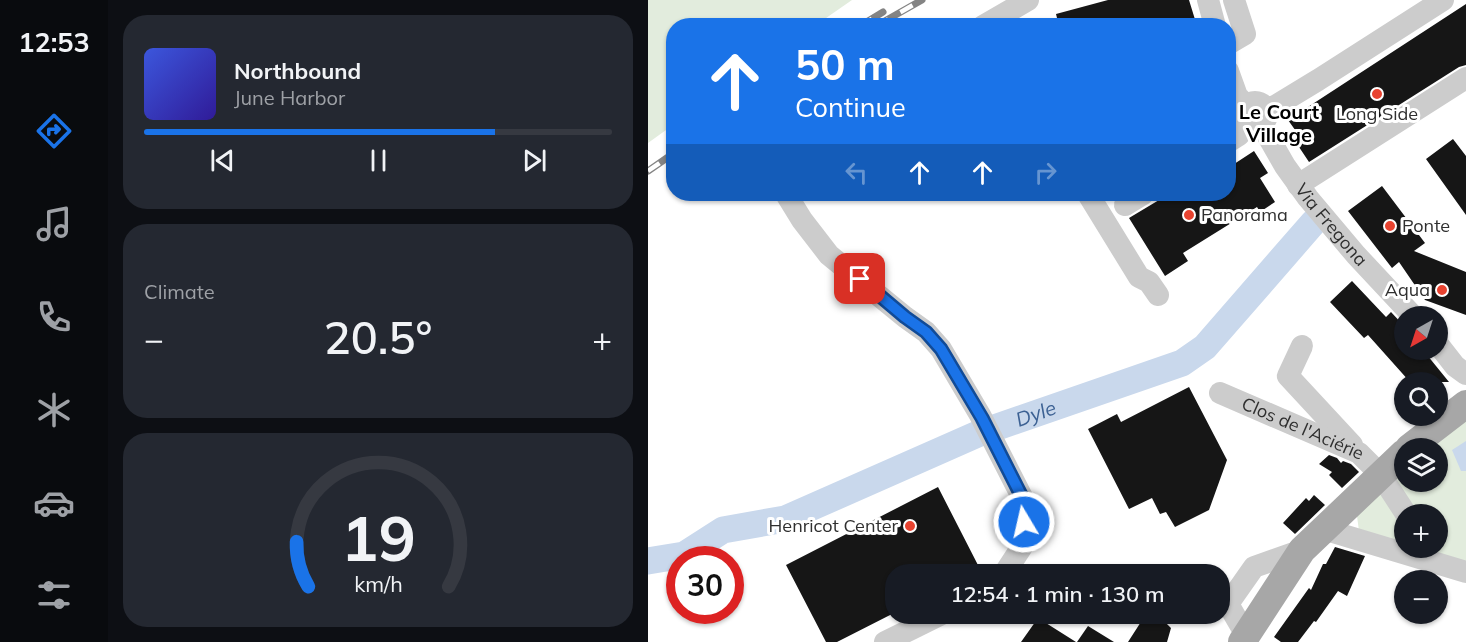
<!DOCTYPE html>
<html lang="en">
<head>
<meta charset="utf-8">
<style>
  body { margin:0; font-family:Mulish,sans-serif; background:#242831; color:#f1f3f6; height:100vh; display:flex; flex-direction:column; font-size:22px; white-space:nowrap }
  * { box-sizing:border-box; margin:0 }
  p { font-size:20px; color:#9ea1a6 }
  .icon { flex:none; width:33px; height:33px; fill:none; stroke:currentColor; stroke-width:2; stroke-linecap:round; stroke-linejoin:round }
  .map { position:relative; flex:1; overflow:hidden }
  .side { display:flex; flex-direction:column; gap:15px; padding:15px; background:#0d0f14; width:540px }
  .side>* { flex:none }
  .banner { position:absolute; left:18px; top:18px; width:570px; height:183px; border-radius:24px; box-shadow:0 2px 4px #0004; background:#1a73e8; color:#fff; overflow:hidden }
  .needle { width:39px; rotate:219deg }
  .fabs { position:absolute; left:746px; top:306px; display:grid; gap:12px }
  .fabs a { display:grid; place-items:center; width:54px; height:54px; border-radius:50%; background:#171b24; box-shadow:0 2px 4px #0004; font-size:30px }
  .speed { position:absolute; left:18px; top:546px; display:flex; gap:12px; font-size:30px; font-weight:700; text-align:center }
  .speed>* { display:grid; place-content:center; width:78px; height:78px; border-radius:50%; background:#171b24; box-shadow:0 2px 4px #0004; line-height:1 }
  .speed .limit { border:9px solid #d22; background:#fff; color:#111 }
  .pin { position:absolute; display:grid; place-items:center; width:51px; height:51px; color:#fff; margin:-26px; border-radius:12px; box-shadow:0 3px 9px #0006 }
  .me { position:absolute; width:66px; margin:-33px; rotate:351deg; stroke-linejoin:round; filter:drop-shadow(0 0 4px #0008) }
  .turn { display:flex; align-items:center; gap:21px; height:126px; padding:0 30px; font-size:27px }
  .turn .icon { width:78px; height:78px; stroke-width:2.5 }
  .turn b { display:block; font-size:42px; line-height:51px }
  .lanes { display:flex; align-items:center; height:57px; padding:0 30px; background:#0003; justify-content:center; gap:30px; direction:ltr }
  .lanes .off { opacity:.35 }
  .big { font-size:45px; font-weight:600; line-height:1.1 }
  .side .widget { flex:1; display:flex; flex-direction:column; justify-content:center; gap:9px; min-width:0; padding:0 21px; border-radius:24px; background:#242831 }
  .side .dial { align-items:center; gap:0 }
  .dial svg { height:156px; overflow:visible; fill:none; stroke:#363941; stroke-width:7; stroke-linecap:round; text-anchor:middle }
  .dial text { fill:#f1f3f6; stroke:none }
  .song { display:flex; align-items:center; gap:18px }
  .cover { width:72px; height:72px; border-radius:9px; background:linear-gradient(135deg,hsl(230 70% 55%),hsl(250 70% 35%)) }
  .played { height:6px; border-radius:3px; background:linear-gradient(90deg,#1a73e8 75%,#363941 75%) }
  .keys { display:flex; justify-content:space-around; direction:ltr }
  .heat { display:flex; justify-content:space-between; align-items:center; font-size:33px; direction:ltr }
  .trip { position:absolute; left:237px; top:564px; width:345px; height:60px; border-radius:24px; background:#171b24; box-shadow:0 2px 4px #0004; font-weight:600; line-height:60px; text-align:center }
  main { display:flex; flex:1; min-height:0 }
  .tabs { display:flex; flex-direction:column; width:108px; justify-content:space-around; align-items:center; background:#090b0e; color:#9ea1a6 }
  .tabs .icon { width:42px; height:42px }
  .tabs .selected { color:#1a73e8 }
  .tabs b { font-size:27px; color:#f1f3f6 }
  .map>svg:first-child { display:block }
  .green { fill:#e2ecdd }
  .water { fill:#c9d8ec }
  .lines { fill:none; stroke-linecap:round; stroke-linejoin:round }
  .river { stroke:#c9d8ec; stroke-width:27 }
  .building { fill:#161616 }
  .minor { stroke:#ccc; stroke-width:22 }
  .major { stroke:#a7a7a7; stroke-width:28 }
  .rail-casing { stroke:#848484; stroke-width:7 }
  .rail { stroke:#fff; stroke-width:4.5; stroke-dasharray:14; stroke-linecap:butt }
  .route-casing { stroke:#114b97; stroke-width:15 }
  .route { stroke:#1a73e8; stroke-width:10 }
  .poi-dot { fill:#e84330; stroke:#fff; stroke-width:2 }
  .labels { text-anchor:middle; stroke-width:6; stroke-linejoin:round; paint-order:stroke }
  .poi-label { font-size:18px; fill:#2f2f2f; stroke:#fff; text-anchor:start }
  .street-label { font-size:18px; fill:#2f2f2f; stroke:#fff }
  .neighbourhood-label { font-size:20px; font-weight:bold; fill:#000; stroke:#fff }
  .water-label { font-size:20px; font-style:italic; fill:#3c6193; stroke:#fff }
</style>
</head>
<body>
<main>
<nav class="tabs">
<b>12:53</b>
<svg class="icon selected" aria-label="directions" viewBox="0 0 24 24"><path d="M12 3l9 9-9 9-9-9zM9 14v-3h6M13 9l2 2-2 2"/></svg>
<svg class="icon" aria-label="music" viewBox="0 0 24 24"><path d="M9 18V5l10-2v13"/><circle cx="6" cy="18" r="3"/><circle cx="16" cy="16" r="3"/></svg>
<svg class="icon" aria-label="phone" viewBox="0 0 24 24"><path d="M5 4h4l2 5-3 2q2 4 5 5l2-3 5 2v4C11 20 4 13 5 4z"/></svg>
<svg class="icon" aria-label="climate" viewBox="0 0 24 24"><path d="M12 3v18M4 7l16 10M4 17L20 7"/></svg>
<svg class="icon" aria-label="car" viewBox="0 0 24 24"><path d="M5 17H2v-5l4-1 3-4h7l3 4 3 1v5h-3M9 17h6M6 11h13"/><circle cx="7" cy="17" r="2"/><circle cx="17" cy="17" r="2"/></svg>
<svg class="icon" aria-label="filters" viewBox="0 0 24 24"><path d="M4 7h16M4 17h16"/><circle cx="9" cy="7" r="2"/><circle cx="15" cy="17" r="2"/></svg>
</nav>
<section class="side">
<div class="widget">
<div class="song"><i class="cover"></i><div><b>Northbound</b><p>June Harbor</p></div></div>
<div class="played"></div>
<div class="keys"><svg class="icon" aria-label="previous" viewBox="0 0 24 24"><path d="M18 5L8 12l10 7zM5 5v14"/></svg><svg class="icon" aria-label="pause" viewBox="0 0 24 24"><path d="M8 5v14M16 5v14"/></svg><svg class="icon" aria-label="next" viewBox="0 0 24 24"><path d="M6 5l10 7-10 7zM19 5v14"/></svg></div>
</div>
<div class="widget"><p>Climate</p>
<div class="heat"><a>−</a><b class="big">20.5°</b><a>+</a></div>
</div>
<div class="widget dial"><svg viewBox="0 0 100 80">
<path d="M14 69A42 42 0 1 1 86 69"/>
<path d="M14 69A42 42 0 0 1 8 46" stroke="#1a73e8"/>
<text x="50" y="56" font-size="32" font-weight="700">19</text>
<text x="50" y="72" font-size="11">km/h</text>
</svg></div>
</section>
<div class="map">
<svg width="818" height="642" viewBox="0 0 818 642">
  <rect width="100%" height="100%" fill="#fff"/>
  <!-- green -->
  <path class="green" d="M0,0H204L168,25L26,26L25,125L0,143Z
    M818,416V565L763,548H789V514H756V545L711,531L709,516L756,464V482H789V448H772Z"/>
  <!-- water -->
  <path class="water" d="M818,441V471H813L804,450Z"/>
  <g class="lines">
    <!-- river -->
    <path class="river" id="s1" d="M0,561L36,555L75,530L137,519L332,433L534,363L557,347L665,223"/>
  </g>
  <!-- building -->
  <path class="building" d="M460,0H541L549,26H411L408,14Z
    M818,4V65L811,67L661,162L645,138L650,134L640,120Z
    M805,139L818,156V215L778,159Z
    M606,151L620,173L612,178L627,202L612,212L609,207L535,253L540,261L517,276L481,218L521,194H580V168Z
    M734,186L777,243L766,251L818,272V315L777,300L751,262L744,268L700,211Z
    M704,281L738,317L743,312L756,326V350H775L801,382H762L720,335L716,338L682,302Z
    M541,387L579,460L561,510L527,527L518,512L512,514L504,498L481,509L440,429L469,414L473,422Z
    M681,455L689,458L693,463L695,461L703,464L711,472L694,488L681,475L684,472L671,464Z
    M290,487L332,569L321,574H248V612L189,642H178L138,565Z
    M666,495L677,505L647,534L635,523L658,498L661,501Z
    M687,547L717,556L699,596L690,591L668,622L666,621L650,642H633L626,637L661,588L663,590L675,564H678Z
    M498,614H509L523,628L519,642H480Z
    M390,618L428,642H373Z
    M440,626L466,642H429Z"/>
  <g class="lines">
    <!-- minor -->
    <g class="minor">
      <path d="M560,0L567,26"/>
      <path d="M335,26L380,0"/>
      <path d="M580,44L597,34L586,0"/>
      <path d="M580,71L589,96L598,105"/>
      <circle cx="607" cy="114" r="12"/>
      <path d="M618,109L627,106L670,80L795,0"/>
      <path id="s2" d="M613,124L637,166L660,198L708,255L765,316"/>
      <path d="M580,142L591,135L599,123"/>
      <path d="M650,185L818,78"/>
      <path d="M138,194L154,220L181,255L257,317L278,332L293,349L332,415L376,501L377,542L356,574"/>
      <path d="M440,194L491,277L501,282L510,295"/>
      <path d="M477,205L495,194"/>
      <path d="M789,343L807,366L818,374"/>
      <path d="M654,346L640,376L704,445"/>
      <path id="s3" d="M572,393L711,453L732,474L758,514"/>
      <path d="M675,529L818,572"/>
      <path d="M598,635L580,604L606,567L654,550"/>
      <path d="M237,642L294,614"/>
    </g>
    <!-- major -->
    <path class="major" d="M761,448L818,404
      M594,642L654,550L756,453"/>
    <defs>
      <path id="rail" d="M212,26L235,12
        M228,26L274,0
        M0,171L26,153"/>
    </defs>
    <!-- rail casing -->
    <use href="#rail" class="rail-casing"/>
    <!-- rail -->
    <use href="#rail" class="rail"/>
  </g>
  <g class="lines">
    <defs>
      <path id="route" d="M212,279L257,317L278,332L293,349L334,418L376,501V522"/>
    </defs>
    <!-- route casing -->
    <use href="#route" class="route-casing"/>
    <!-- route -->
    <use href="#route" class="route"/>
  </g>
  <!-- markers -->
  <g class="poi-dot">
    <circle cx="729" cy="94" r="6"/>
    <circle cx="541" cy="215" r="6"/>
    <circle cx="742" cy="226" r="6"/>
    <circle cx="794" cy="290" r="6"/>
    <circle cx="262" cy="526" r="6"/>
  </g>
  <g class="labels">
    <!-- poi labels -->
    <g class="poi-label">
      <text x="729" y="120" text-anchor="middle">Long Side</text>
      <text x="553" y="221">Panorama</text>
      <text x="754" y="232">Ponte</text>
      <text x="782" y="296" text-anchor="end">Aqua</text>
      <text x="250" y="532" text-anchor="end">Henricot Center</text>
    </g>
    <!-- street labels -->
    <g class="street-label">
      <text dy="6" stroke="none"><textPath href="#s2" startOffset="123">Via Fregona</textPath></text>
      <text dy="6" stroke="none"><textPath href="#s3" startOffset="90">Clos de l'Aciérie</textPath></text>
    </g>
    <!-- neighbourhood labels -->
    <g class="neighbourhood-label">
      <text x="631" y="119">Le Court<tspan x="631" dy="23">Village</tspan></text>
    </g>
    <!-- water labels -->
    <g class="water-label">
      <text dy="7" stroke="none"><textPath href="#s1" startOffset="418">Dyle</textPath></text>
    </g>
  </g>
</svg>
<div class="fabs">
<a><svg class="needle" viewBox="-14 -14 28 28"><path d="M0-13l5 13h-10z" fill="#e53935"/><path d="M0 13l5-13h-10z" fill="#9ea1a6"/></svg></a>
<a><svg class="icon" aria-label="search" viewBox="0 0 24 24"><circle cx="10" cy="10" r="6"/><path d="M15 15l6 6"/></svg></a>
<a><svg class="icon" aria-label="layers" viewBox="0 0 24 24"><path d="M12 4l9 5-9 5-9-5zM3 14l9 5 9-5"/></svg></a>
<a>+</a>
<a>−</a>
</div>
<div class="speed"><div class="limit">30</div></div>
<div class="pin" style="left:212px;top:279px;background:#d93025"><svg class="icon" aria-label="arrive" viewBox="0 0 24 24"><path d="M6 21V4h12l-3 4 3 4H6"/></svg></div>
<svg class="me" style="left:376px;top:522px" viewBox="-20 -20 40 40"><circle r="17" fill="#1a73e8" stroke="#fff" stroke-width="3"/><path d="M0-11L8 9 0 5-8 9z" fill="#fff"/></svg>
<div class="trip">12:54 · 1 min · 130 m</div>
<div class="banner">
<div class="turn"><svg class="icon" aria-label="ahead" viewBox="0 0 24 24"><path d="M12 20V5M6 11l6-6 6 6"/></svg><div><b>50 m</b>Continue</div></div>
<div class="lanes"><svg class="icon off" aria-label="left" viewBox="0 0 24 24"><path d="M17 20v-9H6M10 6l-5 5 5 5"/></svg><svg class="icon" aria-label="ahead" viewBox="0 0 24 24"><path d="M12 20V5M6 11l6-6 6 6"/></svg><svg class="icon" aria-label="ahead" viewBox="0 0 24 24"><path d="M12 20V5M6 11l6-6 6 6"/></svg><svg class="icon off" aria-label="right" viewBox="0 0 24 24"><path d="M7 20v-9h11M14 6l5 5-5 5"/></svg></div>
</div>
</div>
</main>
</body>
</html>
